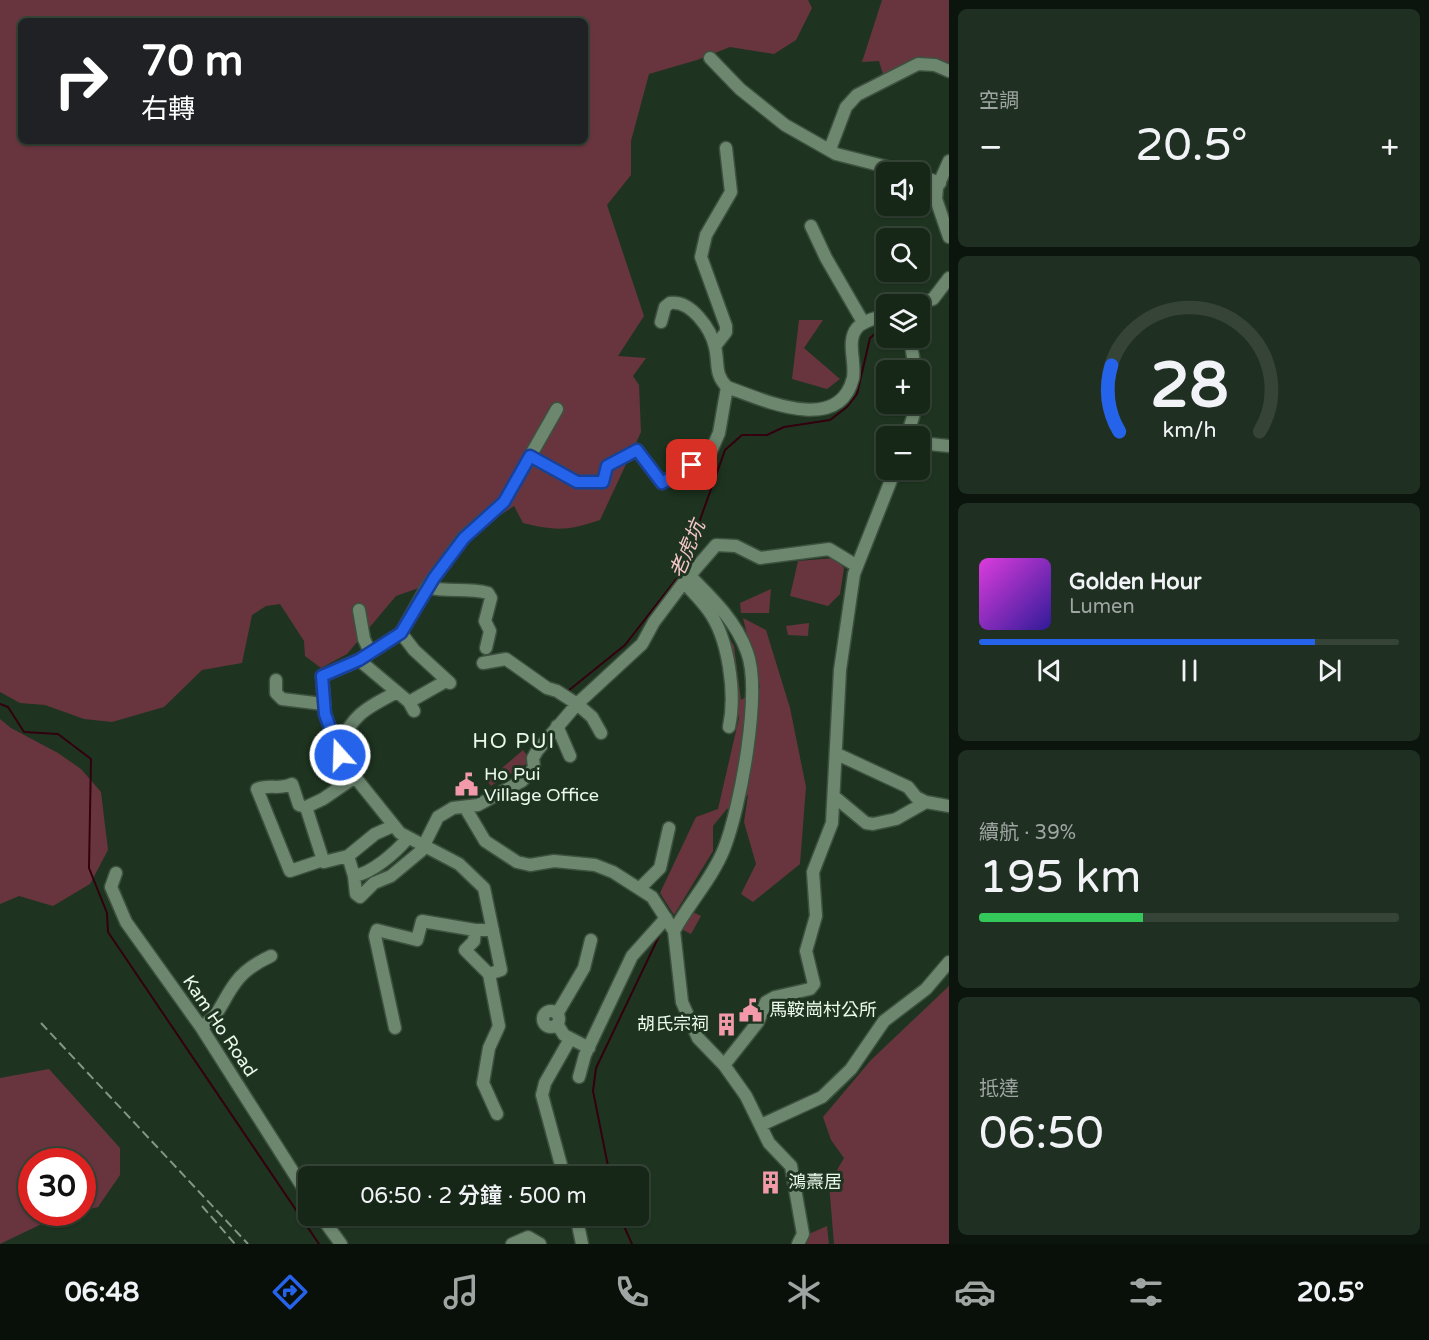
<!DOCTYPE html>
<html lang="zh-TW">
<head>
<meta charset="utf-8">
<style>
  body { margin:0; font-family:"Varela Round","Noto Sans TC",sans-serif; background:#1f2f21; color:#f1f3f6; height:100vh; display:flex; flex-direction:column; font-size:22px; white-space:nowrap }
  * { box-sizing:border-box; margin:0 }
  p { font-size:20px; color:#9ea5a2 }
  .icon { flex:none; width:33px; height:33px; fill:none; stroke:currentColor; stroke-width:2; stroke-linecap:round; stroke-linejoin:round }
  .map { position:relative; flex:1; overflow:hidden }
  .details { display:flex; flex-direction:column; gap:9px; padding:9px; background:#0c150d; width:480px }
  .details>* { flex:none }
  .guide { position:absolute; left:18px; top:18px; width:570px; height:126px; border-radius:9px; box-shadow:0 2px 4px #0004,0 0 0 2px #354437; background:#202124; color:#fff; overflow:hidden }
  .controls { position:absolute; left:876px; top:162px; display:grid; gap:12px }
  .controls a { display:grid; place-items:center; width:54px; height:54px; border-radius:9px; background:#162718; box-shadow:0 2px 4px #0004,0 0 0 2px #354437; font-size:30px }
  .speed { position:absolute; left:18px; top:1148px; display:flex; gap:12px; font-size:30px; font-weight:700; text-align:center }
  .speed>* { display:grid; place-content:center; width:78px; height:78px; border-radius:50%; background:#162718; box-shadow:0 2px 4px #0004,0 0 0 2px #354437; line-height:1 }
  .speed .limit { border:9px solid #d22; background:#fff; color:#111 }
  .pin { position:absolute; display:grid; place-items:center; width:51px; height:51px; color:#fff; margin:-26px; border-radius:12px; box-shadow:0 3px 9px #0006 }
  .me { position:absolute; width:66px; margin:-33px; rotate:340deg; stroke-linejoin:round; filter:drop-shadow(0 0 4px #0008) }
  .turn { display:flex; align-items:center; gap:21px; height:126px; padding:0 24px; font-size:27px }
  .turn .icon { width:78px; height:78px; stroke-width:2.5 }
  .turn b { display:block; font-size:42px; line-height:51px }
  .big { font-size:45px; font-weight:600; line-height:1.1 }
  .details .card { flex:1; display:flex; flex-direction:column; justify-content:center; gap:9px; min-width:0; padding:0 21px; border-radius:9px; background:#1f2f21 }
  .details .dial { align-items:center; gap:0 }
  .dial svg { height:156px; overflow:visible; fill:none; stroke:#354437; stroke-width:7; stroke-linecap:round; text-anchor:middle }
  .dial text { fill:#f1f3f6; stroke:none }
  .song { display:flex; align-items:center; gap:18px }
  .cover { width:72px; height:72px; border-radius:9px; background:linear-gradient(135deg,hsl(300 70% 55%),hsl(250 70% 35%)) }
  .played { height:6px; border-radius:3px; background:linear-gradient(90deg,#2563eb 80%,#354437 80%) }
  .keys { display:flex; justify-content:space-around; direction:ltr }
  .heat { display:flex; justify-content:space-between; align-items:center; font-size:33px; direction:ltr }
  .charge { height:9px; border-radius:4px; background:linear-gradient(90deg,#34c759 39%,#354437 0) }
  .trip { position:absolute; left:298px; top:1166px; width:351px; height:60px; border-radius:9px; background:#162718; box-shadow:0 2px 4px #0004,0 0 0 2px #354437; font-weight:600; line-height:60px; text-align:center }
  .menu { display:flex; height:96px; justify-content:space-around; align-items:center; background:#09100a; color:#9ea5a2 }
  .menu .icon { width:42px; height:42px }
  .menu .on { color:#2563eb }
  .menu b { font-size:27px; color:#f1f3f6 }
  main { display:flex; flex:1; min-height:0 }
  .map>svg:first-child { display:block }
  .green { fill:#68353f; fill-rule:evenodd }
  .lines { fill:none; stroke-linecap:round; stroke-linejoin:round }
  .stream { stroke:#32000e; stroke-width:2 }
  .minor-casing { stroke:#3d513f; stroke-width:15 }
  .minor { stroke:#6d876f; stroke-width:12 }
  .rail { stroke:#849685; stroke-width:2; stroke-dasharray:9 4.5; stroke-linecap:butt }
  .route-casing { stroke:#184099; stroke-width:15 }
  .route { stroke:#2563eb; stroke-width:10 }
  .labels { text-anchor:middle; stroke-width:6; stroke-linejoin:round; paint-order:stroke }
  .poi-label { font-size:18px; fill:#ebf9ec; stroke:#1e3420; text-anchor:start }
  .street-label { font-size:18px; fill:#ebf9ec; stroke:#1e3420 }
  .water-label { font-size:20px; font-style:italic; fill:#f7c7ce; stroke:#1e3420 }
  .quarter-label { font-size:21px; letter-spacing:1.5px; fill:#ebf9ec; stroke:#1e3420 }
</style>
</head>
<body>
<main>
<div class="map">
<svg width="949" height="1244" viewBox="0 0 949 1244">
  <rect width="100%" height="100%" fill="#1e3420"/>
  <!-- green -->
  <path class="green" d="M0,0H808L812,8L796,40L774,54L730,47L697,60L649,74L631,141V175L607,205L644,316L618,356L646,358L633,376L639,385L641,432L600,520C568,531 556,531 523,523L514,506L464,539L452,567L439,581L396,596L347,654L321,668L305,656L304,641L280,604L266,606L252,615L242,663L202,670L164,707L112,722L84,719L45,705L20,703L0,692ZM21,21H585V141H21Z
    M882,0H949V63L914,58L885,81L879,61L862,62Z
    M799,320H823L804,348L840,379L827,389L792,379Z
    M835,558L844,568L840,594L828,606L790,596L798,561Z
    M771,589L769,613H741L740,603Z
    M713,613L734,646L741,700L760,688L743,618L766,630L790,708L806,787L800,864L753,902L741,894L756,864L744,822L748,795L726,810L713,826V851L674,915L660,893L696,817L718,809L739,718Z
    M809,623L808,636L788,635L786,626Z
    M0,719L11,728L58,753L81,769L101,792L108,850L90,884L53,906L19,896L0,904Z
    M523,750L531,761L491,786L487,781Z
    M689,910L701,916L691,934L679,928Z
    M949,986V1244H834L829,1184L844,1158L831,1140L823,1117L871,1060Z
    M49,1069L120,1148V1175L98,1207L83,1211L82,1161H32V1212H79L52,1219L0,1244V1078Z
    M827,1226L829,1244H802L809,1234Z"/>
  <g class="lines">
    <!-- stream -->
    <path class="stream" d="M568,691L625,645L681,573L725,450L742,435H767L784,427L830,420L847,407L857,394L870,338L886,325
      M0,704L8,707L24,732L58,734L91,759L89,868L107,913L108,932L319,1244
      M610,1176L593,1091L596,1068L661,932
      M619,1215L632,1244"/>
    <defs>
      <path id="minor" d="M710,58L740,89L785,125L836,154L907,172
        M830,149L846,107L857,95L918,64L935,65L949,71
        M949,161L937,188L936,199L949,237
        M920,176L940,183
        M811,226L826,258L863,322
        M916,304L933,299L949,278
        M661,322L665,307L670,303C691,300 711,329 715,347C719,363 714,374 727,387C761,399 839,436 853,378C856,362 846,341 857,328C864,320 877,318 886,315
        M910,338L915,370
        M715,346L726,332V326L701,257L706,235L731,192L726,148
        M907,436L917,404
        M920,443L949,446
        M530,456L577,482H603L607,466L637,450L662,483L690,466L705,465L719,433L727,387
        M684,582C692,592 701,600 708,610C729,638 736,694 729,727
        M427,587C447,593 467,587 488,593L491,598L485,621L490,631L486,648
        M359,610L364,639L370,652
        M401,633L414,650L450,683
        M359,660L409,702L414,711
        M483,663L506,659L547,688L557,691L577,704L592,717L601,733
        M276,680V693L282,699L323,704
        M409,702L446,681
        M557,726L570,756
        M337,748C354,714 364,709 397,692
        M837,754L908,787L916,797L926,802
        M836,798L866,823L873,824L896,819L926,802L949,806
        M306,807L299,805L292,784C279,790 269,784 257,789L290,871L323,860L306,807L323,799L355,777
        M466,809L485,841L517,862L530,865L554,861L595,865L613,872L652,897L674,931L682,1002L698,1038L724,1065L746,1096L769,1143L791,1166L803,1234L798,1244
        M393,826L375,834L348,856L354,876C372,873 395,853 407,839
        M323,860L324,862L348,856
        M116,873L111,887L126,922L201,1027L309,1197
        M354,876L356,894L360,897L374,883L391,876L421,851L438,817L453,808L478,805L522,781L534,768L533,758L537,751L577,704L642,644L654,622L684,582L716,545L736,546L760,558L829,549L857,566
        M640,888L660,868L669,828
        M475,930L474,941L465,950L489,974L499,1026L489,1048L483,1083L497,1114
        M674,931C689,903 712,879 724,849C740,809 762,692 747,652C736,621 713,599 690,576
        M489,974L501,970L484,888L459,864L400,833L355,777L340,755L325,714L322,676L359,660L401,633L427,587L463,538L504,502L557,409
        M543 1019a8 8 0 1 1 16 0a8 8 0 1 1-16 0Z
        M557,1014L584,968L591,940
        M557,1024L564,1035L589,1048
        M201,1027C221,1015 222,1000 236,982C244,971 258,962 271,956
        M395,1028L375,936L377,930L417,940L422,921L475,930H493
        M724,1065L758,1022L766,1002L775,997L810,989L814,984L806,951L816,916L813,872L832,823L840,670L854,574L895,470
        M579,1077L585,1055L632,956L666,918
        M761,1125L822,1097L851,1069L884,1021L926,989L949,962
        M564,1176L542,1095L545,1083L570,1039
        M320,1215L341,1244
        M576,1215L582,1244
        M512,1244L528,1237L540,1244"/>
    </defs>
    <!-- minor casing -->
    <use href="#minor" class="minor-casing"/>
    <!-- minor -->
    <use href="#minor" class="minor"/>
    <!-- rail -->
    <path class="rail" d="M41,1023L248,1244
      M202,1206L235,1244"/>
  </g>
  <g class="lines">
    <defs>
      <path id="route" d="M340,755L325,714L322,676L359,660L401,633L434,578L464,538L504,502L530,456L577,482H603L607,466L637,450L662,483L692,465"/>
    </defs>
    <!-- route casing -->
    <use href="#route" class="route-casing"/>
    <!-- route -->
    <use href="#route" class="route"/>
  </g>
  <!-- icons -->
  <defs>
    <symbol id="civic-bare" viewBox="-9 -9 18 18"><path d="M-.6-6.5H3V-4.5H.6V-3L4-1V1h2V6H-6V1h2V-1L-.6-3ZM-1.2 2.5V6h2.4V2.5Z" fill="#f39aaa" stroke="#1e3420" stroke-width="2.5" paint-order="stroke"/></symbol>
    <symbol id="building-bare" viewBox="-9 -9 18 18"><path d="M-4-6H4V6H1V3H-1V6H-4ZM-2.5-4.3h1.7v1.8h-1.7ZM.8-4.3h1.7v1.8H.8ZM-2.5-1h1.7V.8h-1.7ZM.8-1h1.7V.8H.8Z" fill="#f39aaa" stroke="#1e3420" stroke-width="2.5" paint-order="stroke"/></symbol>
  </defs>
  <g fill-rule="evenodd">
    <use href="#civic-bare" x="450" y="768" width="33" height="33"/>
    <use href="#civic-bare" x="734" y="994" width="33" height="33"/>
    <use href="#building-bare" x="710" y="1008" width="33" height="33"/>
    <use href="#building-bare" x="754" y="1166" width="33" height="33"/>
  </g>
  <g class="labels">
    <!-- poi labels -->
    <g class="poi-label">
      <text x="484" y="780">Ho Pui<tspan x="484" dy="21">Village Office</tspan></text>
      <text x="769" y="1016">馬鞍崗村公所</text>
      <text x="709" y="1030" text-anchor="end">胡氏宗祠</text>
      <text x="788" y="1188">鴻燾居</text>
    </g>
    <!-- street labels -->
    <g class="street-label">
      <text transform="translate(220 1026) rotate(56)" y="6">Kam Ho Road</text>
    </g>
    <!-- water labels -->
    <g class="water-label">
      <text transform="translate(687 549) rotate(-67)" y="7">老虎坑</text>
    </g>
    <!-- quarter labels -->
    <g class="quarter-label">
      <text x="514" y="748">HO PUI</text>
    </g>
  </g>
</svg>
<div class="controls">
<a><svg class="icon" aria-label="sound" viewBox="0 0 24 24"><path d="M4 9h4l5-4v14l-5-4H4zM17 9q2 3 0 6"/></svg></a>
<a><svg class="icon" aria-label="search" viewBox="0 0 24 24"><circle cx="10" cy="10" r="6"/><path d="M15 15l6 6"/></svg></a>
<a><svg class="icon" aria-label="layers" viewBox="0 0 24 24"><path d="M12 4l9 5-9 5-9-5zM3 14l9 5 9-5"/></svg></a>
<a>+</a>
<a>−</a>
</div>
<div class="speed"><div class="limit">30</div></div>
<div class="pin" style="left:692px;top:465px;background:#d93025"><svg class="icon" aria-label="arrive" viewBox="0 0 24 24"><path d="M6 21V4h12l-3 4 3 4H6"/></svg></div>
<svg class="me" style="left:340px;top:755px" viewBox="-20 -20 40 40"><circle r="17" fill="#2563eb" stroke="#fff" stroke-width="3"/><path d="M0-11L8 9 0 5-8 9z" fill="#fff"/></svg>
<div class="trip">06:50 · 2 分鐘 · 500 m</div>
<div class="guide">
<div class="turn"><svg class="icon" aria-label="right" viewBox="0 0 24 24"><path d="M7 20v-9h11M14 6l5 5-5 5"/></svg><div><b>70 m</b>右轉</div></div>
</div>
</div>
<section class="details">
<div class="card"><p>空調</p>
<div class="heat"><a>−</a><b class="big">20.5°</b><a>+</a></div>
</div>
<div class="card dial"><svg viewBox="0 0 100 80">
<path d="M14 69A42 42 0 1 1 86 69"/>
<path d="M14 69A42 42 0 0 1 10 35" stroke="#2563eb"/>
<text x="50" y="56" font-size="32" font-weight="700">28</text>
<text x="50" y="72" font-size="11">km/h</text>
</svg></div>
<div class="card">
<div class="song"><i class="cover"></i><div><b>Golden Hour</b><p>Lumen</p></div></div>
<div class="played"></div>
<div class="keys"><svg class="icon" aria-label="previous" viewBox="0 0 24 24"><path d="M18 5L8 12l10 7zM5 5v14"/></svg><svg class="icon" aria-label="pause" viewBox="0 0 24 24"><path d="M8 5v14M16 5v14"/></svg><svg class="icon" aria-label="next" viewBox="0 0 24 24"><path d="M6 5l10 7-10 7zM19 5v14"/></svg></div>
</div>
<div class="card"><p>續航 · 39%</p><b class="big">195 km</b><div class="charge"></div></div>
<div class="card"><p>抵達</p><b class="big">06:50</b></div>
</section>
</main>
<nav class="menu">
<b>06:48</b>
<svg class="icon on" aria-label="directions" viewBox="0 0 24 24"><path d="M12 3l9 9-9 9-9-9zM9 14v-3h6M13 9l2 2-2 2"/></svg>
<svg class="icon" aria-label="music" viewBox="0 0 24 24"><path d="M9 18V5l10-2v13"/><circle cx="6" cy="18" r="3"/><circle cx="16" cy="16" r="3"/></svg>
<svg class="icon" aria-label="phone" viewBox="0 0 24 24"><path d="M5 4h4l2 5-3 2q2 4 5 5l2-3 5 2v4C11 20 4 13 5 4z"/></svg>
<svg class="icon" aria-label="climate" viewBox="0 0 24 24"><path d="M12 3v18M4 7l16 10M4 17L20 7"/></svg>
<svg class="icon" aria-label="car" viewBox="0 0 24 24"><path d="M5 17H2v-5l4-1 3-4h7l3 4 3 1v5h-3M9 17h6M6 11h13"/><circle cx="7" cy="17" r="2"/><circle cx="17" cy="17" r="2"/></svg>
<svg class="icon" aria-label="filters" viewBox="0 0 24 24"><path d="M4 7h16M4 17h16"/><circle cx="9" cy="7" r="2"/><circle cx="15" cy="17" r="2"/></svg>
<b>20.5°</b>
</nav>
</body>
</html>
